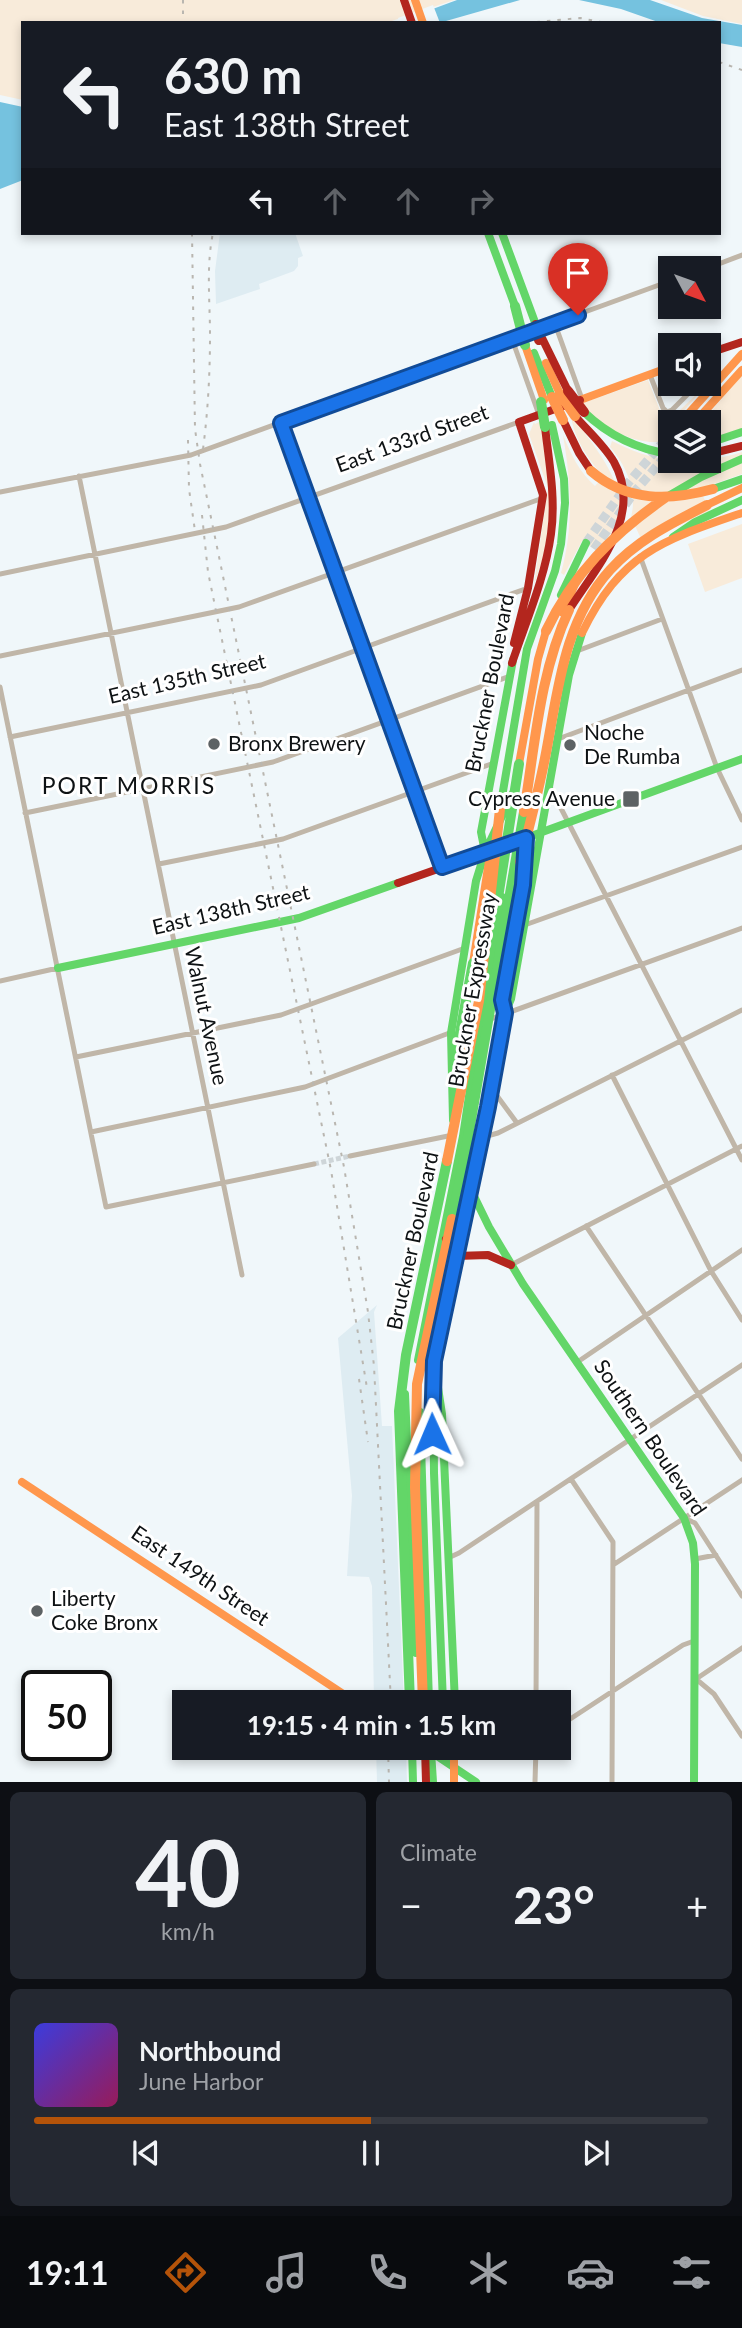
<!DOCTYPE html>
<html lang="en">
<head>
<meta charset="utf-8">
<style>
  body { margin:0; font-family:Lato,sans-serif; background:#242831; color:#f1f3f6; height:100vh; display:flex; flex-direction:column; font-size:26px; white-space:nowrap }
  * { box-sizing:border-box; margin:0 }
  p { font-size:23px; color:#9ea1a6 }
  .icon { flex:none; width:38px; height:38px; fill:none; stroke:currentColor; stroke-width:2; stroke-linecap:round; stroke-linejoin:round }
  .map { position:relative; height:1782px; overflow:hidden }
  .details { display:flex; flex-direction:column; gap:10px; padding:10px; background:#0d0f14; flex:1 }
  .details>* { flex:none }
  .hud { position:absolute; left:21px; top:21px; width:700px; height:214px; border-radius:0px; box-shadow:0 4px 10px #0003; background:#171b24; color:#f1f3f6; overflow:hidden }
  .needle { width:46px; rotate:131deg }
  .fabs { position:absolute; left:658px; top:256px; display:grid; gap:14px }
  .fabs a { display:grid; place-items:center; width:63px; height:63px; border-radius:0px; background:#171b24; box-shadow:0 4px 10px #0003; font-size:35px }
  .speed { position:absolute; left:21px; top:1670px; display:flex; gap:14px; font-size:35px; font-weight:700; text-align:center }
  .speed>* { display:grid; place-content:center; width:91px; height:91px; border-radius:50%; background:#171b24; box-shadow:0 4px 10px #0003; line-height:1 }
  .speed .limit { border:4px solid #111; border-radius:10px; background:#fff; color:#111 }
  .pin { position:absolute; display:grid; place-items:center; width:60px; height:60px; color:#fff; margin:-72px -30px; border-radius:50% 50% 50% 0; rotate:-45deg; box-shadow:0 0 7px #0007 }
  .pin .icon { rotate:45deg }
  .me { position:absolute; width:77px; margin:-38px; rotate:359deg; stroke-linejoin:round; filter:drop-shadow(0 0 5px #0008) }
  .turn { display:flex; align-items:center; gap:24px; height:147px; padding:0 28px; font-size:32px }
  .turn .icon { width:91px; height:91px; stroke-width:2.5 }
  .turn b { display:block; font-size:49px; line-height:60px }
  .lanes { display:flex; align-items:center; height:66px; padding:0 28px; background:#0003; justify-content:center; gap:35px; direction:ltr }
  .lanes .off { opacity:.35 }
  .big { font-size:52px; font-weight:700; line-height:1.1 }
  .details .tile { flex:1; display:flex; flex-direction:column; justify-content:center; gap:10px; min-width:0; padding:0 24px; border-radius:10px; background:#242831 }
  .details .dial { align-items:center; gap:0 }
  .dial b { font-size:91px; line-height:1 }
  .song { display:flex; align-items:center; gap:21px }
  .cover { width:84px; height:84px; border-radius:10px; background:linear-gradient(135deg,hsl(240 70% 55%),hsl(330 70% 35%)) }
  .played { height:7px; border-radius:4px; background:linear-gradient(90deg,#b45309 50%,#363941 50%) }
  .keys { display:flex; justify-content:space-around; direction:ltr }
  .heat { display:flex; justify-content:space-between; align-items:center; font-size:38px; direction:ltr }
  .details .tiles { flex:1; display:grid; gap:10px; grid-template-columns:1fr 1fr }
  .tile:last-child { grid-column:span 2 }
  .trip { position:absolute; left:172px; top:1690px; width:399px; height:70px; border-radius:0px; background:#171b24; box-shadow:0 4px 10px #0003; font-weight:700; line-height:70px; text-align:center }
  .tabs { display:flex; height:112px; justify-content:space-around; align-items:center; background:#090b0e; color:#9ea1a6 }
  .tabs .icon { width:49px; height:49px }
  .tabs .active { color:#b45309 }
  .tabs b { font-size:32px; color:#f1f3f6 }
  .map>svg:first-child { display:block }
  .built { fill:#deecf2 }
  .green { fill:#f8ebda }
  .water { fill:#75c2df }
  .pier { fill:#f0f7fa }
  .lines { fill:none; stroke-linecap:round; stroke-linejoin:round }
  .street-tunnel { stroke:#ced5d8; stroke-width:5; stroke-dasharray:5 2.5; stroke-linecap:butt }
  .primary-tunnel { stroke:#ced5d8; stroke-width:9; stroke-dasharray:9 4.5; stroke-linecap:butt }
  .street { stroke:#c0b6a8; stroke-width:5 }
  .fast { stroke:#63d668; stroke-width:8 }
  .slow { stroke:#ff974d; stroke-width:8 }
  .jam { stroke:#b3261e; stroke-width:8 }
  .rail { stroke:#b9b6b0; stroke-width:2; stroke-dasharray:3.5 7; stroke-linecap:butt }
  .fast-bridge { stroke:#63d668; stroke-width:10 }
  .slow-bridge { stroke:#ff974d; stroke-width:10 }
  .jam-bridge { stroke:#b3261e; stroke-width:10 }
  .route-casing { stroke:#114b97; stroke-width:18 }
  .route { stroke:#1a73e8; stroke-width:12 }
  .poi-dot { fill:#5d6264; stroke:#fff; stroke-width:2.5 }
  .labels { text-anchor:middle; stroke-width:6; stroke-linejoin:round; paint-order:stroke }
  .street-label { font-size:21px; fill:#0e1214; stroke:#fff }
  .poi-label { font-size:21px; fill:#0e1214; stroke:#fff; text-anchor:start }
  .neighbourhood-label { font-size:23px; letter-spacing:2px; fill:#0e1214; stroke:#fff }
</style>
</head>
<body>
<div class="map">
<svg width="742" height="1782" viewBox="0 0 742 1782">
  <rect width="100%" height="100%" fill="#f0f7fa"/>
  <!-- built -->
  <path class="built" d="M220,233H295L303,256L298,258V266L294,271L259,284L260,289L216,304L215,271Z
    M377,1305L374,1312L382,1426H392L404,1703H374L372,1586L369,1577L347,1576L352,1496L338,1338Z
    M376,1748H406L407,1782H377Z"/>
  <!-- green -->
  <path class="green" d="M0,0H454L386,23H23V100L0,95Z
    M661,0H742V24L703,16Z
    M742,375V430L709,441V422H702Z
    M648,380L663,418L677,413L708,383L674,422H670V425L666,428L670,432V443C661,442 652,443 643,441C621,437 594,422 583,403Z
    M571,414C590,442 629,483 618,520C615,532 608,544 603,555L582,541L564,575L561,573C574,526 571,482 563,435C571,454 579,472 595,486L604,476C588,461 572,434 571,414Z
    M541,421L550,486L547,546L534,585L548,488L529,434L534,422L535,424Z
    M612,441C657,464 694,467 742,452V474L700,489L710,512L642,541L631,517C638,492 626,465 610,447Z
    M742,524V578L705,592L688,544Z"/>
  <!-- water -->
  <path class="water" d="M457,0H520L439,23H395Z
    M579,0H650L702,18L742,25V47L719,43V23H661L621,9Z
    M0,102L23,107V180L0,189Z"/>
  <!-- pier -->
  <path class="pier" d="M433,5L440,23H399L398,18Z"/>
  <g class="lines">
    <!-- street-tunnel -->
    <path class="street-tunnel" d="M314,1164L350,1156"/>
    <!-- primary-tunnel -->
    <path class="primary-tunnel" d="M586,543L629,482L670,434
      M594,549L636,490L670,451"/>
    <!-- street -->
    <path class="street" d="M708,268L742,255
      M555,324L582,399
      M512,339L539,415
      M709,359L712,368L709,374
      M650,375L663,408L667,412L672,410L699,383
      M281,423L442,867
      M79,476L242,1275
      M0,492L191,455L670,281
      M640,556L717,768L742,820
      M0,574L226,527L519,422
      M577,651L662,619
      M0,656L239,607L543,498
      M0,687L106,1207L314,1164
      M10,737L261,685L528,588
      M558,739L742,670
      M549,785L742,1160
      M25,813L273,762L510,676
      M159,864L283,839L494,763
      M522,926L742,847
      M0,981L58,968
      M488,1020L742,928
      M76,1057L281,1015L465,948
      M612,1075L711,1271L742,1320
      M492,1089L517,1123
      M91,1132L305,1087L452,1032
      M467,1136H487L498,1133L742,1010
      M350,1156L453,1135
      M586,1226L742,1459
      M511,1265L742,1146
      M576,1363L742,1250
      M571,1479L613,1542L612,1782
      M684,1518L695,1523L742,1596
      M448,1558L459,1553L742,1365
      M695,1559L716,1555
      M613,1565L742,1480
      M742,1648L696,1679L714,1694L742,1736
      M536,1703L537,1502
      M558,1727L683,1645L694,1641
      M535,1782L536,1748"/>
    <!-- fast -->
    <path class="fast" d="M488,233L515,306
      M502,233L536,325
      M534,353L552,397
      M584,412C609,436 636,449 670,454
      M709,443L742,432
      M713,489L742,479
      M665,498L701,477L742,459
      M673,537L695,522L742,500
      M561,595L586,543
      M500,809L527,649L555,571L561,544L565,503L564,479L552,425
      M501,847L742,759
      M485,852L513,793
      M58,968L299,918L398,883
      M505,1013L511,999L569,675L582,633
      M480,1023L502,897
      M453,1120L451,1033L476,881L485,852L481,832L513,660
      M470,1188L489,1227L523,1284L684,1518L693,1543L695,1564L694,1782
      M418,1360L463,1136L480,1023
      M434,1361L442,1414L455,1703
      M434,1361L492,1089L505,1013L502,1000L523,885L526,847
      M433,1373L434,1473L443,1703
      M405,1394L416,1653
      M420,1412L429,1703
      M412,1748L413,1782
      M425,1748L476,1782
      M431,1751L433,1782"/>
    <!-- slow -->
    <path class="slow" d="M415,0L423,23
      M525,345L544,400
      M546,363L560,394
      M580,400L670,367
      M681,422L742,354
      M695,422L742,370
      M707,505L742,488
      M563,613L575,584
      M582,633C621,553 663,540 742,513
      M519,764L538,659L546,631
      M473,963L489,861L485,852
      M22,1482L357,1703
      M454,1748V1782"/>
    <!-- jam -->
    <path class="jam" d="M404,0L412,23
      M542,338L568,391
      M709,353L742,342
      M563,420L579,453L591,471
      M709,454L742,446
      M569,610C597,566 644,516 614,462C604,445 588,431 575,416
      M514,643L528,588L543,495L519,422L580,400
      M512,663C526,621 545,578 551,534C556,499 549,462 545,427
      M398,883L489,851
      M446,1239L456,1256L488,1255L511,1265
      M425,1748L426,1782"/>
    <!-- rail -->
    <path class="rail" d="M183,0V23
      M526,23L580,18L606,23
      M719,62L742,70
      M192,233L195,429L200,464L344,1167L368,1312L374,1366L391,1703
      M188,440L189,489L195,531
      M203,449C208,411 210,373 210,335C210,301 206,266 213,233
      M202,515L208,572L331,1170L367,1388
      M359,1379L368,1442
      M388,1748L389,1782"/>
    <!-- fast-bridge -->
    <path class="fast-bridge" d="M515,306L525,345
      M541,402L545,427
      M497,904L519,764
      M455,1103L459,1038L473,963
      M452,1219L465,1155L524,812
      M410,1703L399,1411L406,1355L447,1161"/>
    <!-- slow-bridge -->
    <path class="slow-bridge" d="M560,394L575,416
      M552,397L563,420
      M591,471C627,502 669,501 713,489
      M546,631C573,574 613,534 665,498
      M524,812C535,744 540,672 569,610
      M520,862C529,828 538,793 545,758C558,692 563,622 610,570C637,540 672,523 707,505
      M447,1161L479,1001L500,809
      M423,1703L415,1487L417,1384L452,1219"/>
    <!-- jam-bridge -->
    <path class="jam-bridge" d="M536,325L539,340
      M568,391L584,412"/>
  </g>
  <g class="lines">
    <defs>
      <path id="route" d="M432,1434L434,1361L488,1107L505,1013L502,1000L523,885L526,838L442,867L281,423L578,315"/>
    </defs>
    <!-- route casing -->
    <use href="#route" class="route-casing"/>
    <!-- route -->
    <use href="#route" class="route"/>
  </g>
  <!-- markers -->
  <g class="poi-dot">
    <circle cx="214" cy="744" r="7"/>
    <circle cx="570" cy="745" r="7"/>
    <rect x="622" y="790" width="18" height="18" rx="3.5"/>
    <circle cx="37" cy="1611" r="7"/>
  </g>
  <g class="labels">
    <!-- street labels -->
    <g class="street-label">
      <text transform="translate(412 439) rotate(-20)" y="7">East 133rd Street</text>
      <text transform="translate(187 679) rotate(-13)" y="7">East 135th Street</text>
      <text transform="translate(490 683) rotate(-79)" y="7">Bruckner Boulevard</text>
      <text transform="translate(231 910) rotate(-13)" y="7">East 138th Street</text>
      <text transform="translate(473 990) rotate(-80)" y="7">Bruckner Expressway</text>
      <text transform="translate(206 1016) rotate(78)" y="7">Walnut Avenue</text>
      <text transform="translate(413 1241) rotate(-78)" y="7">Bruckner Boulevard</text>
      <text transform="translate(650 1438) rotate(56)" y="7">Southern Boulevard</text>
      <text transform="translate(200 1576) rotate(34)" y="7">East 149th Street</text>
    </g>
    <!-- poi labels -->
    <g class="poi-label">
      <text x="584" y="740">Noche<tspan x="584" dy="24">De Rumba</tspan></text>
      <text x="228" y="751">Bronx Brewery</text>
      <text x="615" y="806" text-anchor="end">Cypress Avenue</text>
      <text x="51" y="1606">Liberty<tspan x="51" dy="24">Coke Bronx</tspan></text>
    </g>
    <!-- neighbourhood labels -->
    <g class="neighbourhood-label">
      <text x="129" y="794">PORT MORRIS</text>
    </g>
  </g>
</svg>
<div class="fabs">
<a><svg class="needle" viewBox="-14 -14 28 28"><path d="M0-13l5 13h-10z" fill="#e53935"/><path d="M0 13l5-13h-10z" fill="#9ea1a6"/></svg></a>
<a><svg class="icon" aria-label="sound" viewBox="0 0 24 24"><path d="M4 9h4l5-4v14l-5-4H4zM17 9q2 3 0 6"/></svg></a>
<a><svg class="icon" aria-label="layers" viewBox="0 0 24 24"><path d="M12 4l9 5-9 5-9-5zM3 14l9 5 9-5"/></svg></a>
</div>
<div class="speed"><div class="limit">50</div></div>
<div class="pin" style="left:578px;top:315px;background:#d93025"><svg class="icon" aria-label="arrive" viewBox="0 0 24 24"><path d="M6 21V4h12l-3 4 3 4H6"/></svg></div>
<svg class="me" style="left:432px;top:1434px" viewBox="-20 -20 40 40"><path d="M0-17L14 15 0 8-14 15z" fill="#1a73e8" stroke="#fff" stroke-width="4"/></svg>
<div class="trip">19:15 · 4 min · 1.5 km</div>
<div class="hud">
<div class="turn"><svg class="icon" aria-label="left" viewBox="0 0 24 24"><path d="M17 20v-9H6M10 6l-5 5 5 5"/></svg><div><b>630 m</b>East 138th Street</div></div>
<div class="lanes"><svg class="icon" aria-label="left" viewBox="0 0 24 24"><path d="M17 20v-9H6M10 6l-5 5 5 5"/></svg><svg class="icon off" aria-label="ahead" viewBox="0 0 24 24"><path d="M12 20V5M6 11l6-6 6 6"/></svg><svg class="icon off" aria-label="ahead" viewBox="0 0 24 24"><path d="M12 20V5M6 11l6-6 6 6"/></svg><svg class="icon off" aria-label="right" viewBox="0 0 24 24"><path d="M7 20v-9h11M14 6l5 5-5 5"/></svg></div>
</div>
</div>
<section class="details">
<div class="tiles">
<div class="tile dial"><b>40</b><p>km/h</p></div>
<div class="tile"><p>Climate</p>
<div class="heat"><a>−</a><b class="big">23°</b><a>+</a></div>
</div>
<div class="tile">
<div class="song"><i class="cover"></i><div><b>Northbound</b><p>June Harbor</p></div></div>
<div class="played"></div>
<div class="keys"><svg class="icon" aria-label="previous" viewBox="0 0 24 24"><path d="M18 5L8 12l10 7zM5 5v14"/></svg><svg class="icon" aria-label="pause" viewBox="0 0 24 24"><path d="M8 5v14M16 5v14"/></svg><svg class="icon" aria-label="next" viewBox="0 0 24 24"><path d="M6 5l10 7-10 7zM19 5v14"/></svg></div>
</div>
</div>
</section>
<nav class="tabs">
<b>19:11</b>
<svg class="icon active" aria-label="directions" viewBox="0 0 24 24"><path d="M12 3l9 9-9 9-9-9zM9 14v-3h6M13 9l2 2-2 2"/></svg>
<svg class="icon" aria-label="music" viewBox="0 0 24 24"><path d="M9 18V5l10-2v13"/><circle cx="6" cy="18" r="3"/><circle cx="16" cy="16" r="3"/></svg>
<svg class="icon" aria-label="phone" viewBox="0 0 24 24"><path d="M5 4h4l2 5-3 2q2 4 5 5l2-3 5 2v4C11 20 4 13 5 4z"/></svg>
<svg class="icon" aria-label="climate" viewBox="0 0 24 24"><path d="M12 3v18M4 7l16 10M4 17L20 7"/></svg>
<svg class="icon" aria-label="car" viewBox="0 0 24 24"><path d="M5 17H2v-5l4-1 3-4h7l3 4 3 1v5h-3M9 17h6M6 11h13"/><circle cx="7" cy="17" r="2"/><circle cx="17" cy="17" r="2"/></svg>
<svg class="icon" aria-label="filters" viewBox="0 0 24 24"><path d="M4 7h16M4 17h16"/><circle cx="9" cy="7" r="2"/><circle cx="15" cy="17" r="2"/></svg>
</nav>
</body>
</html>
